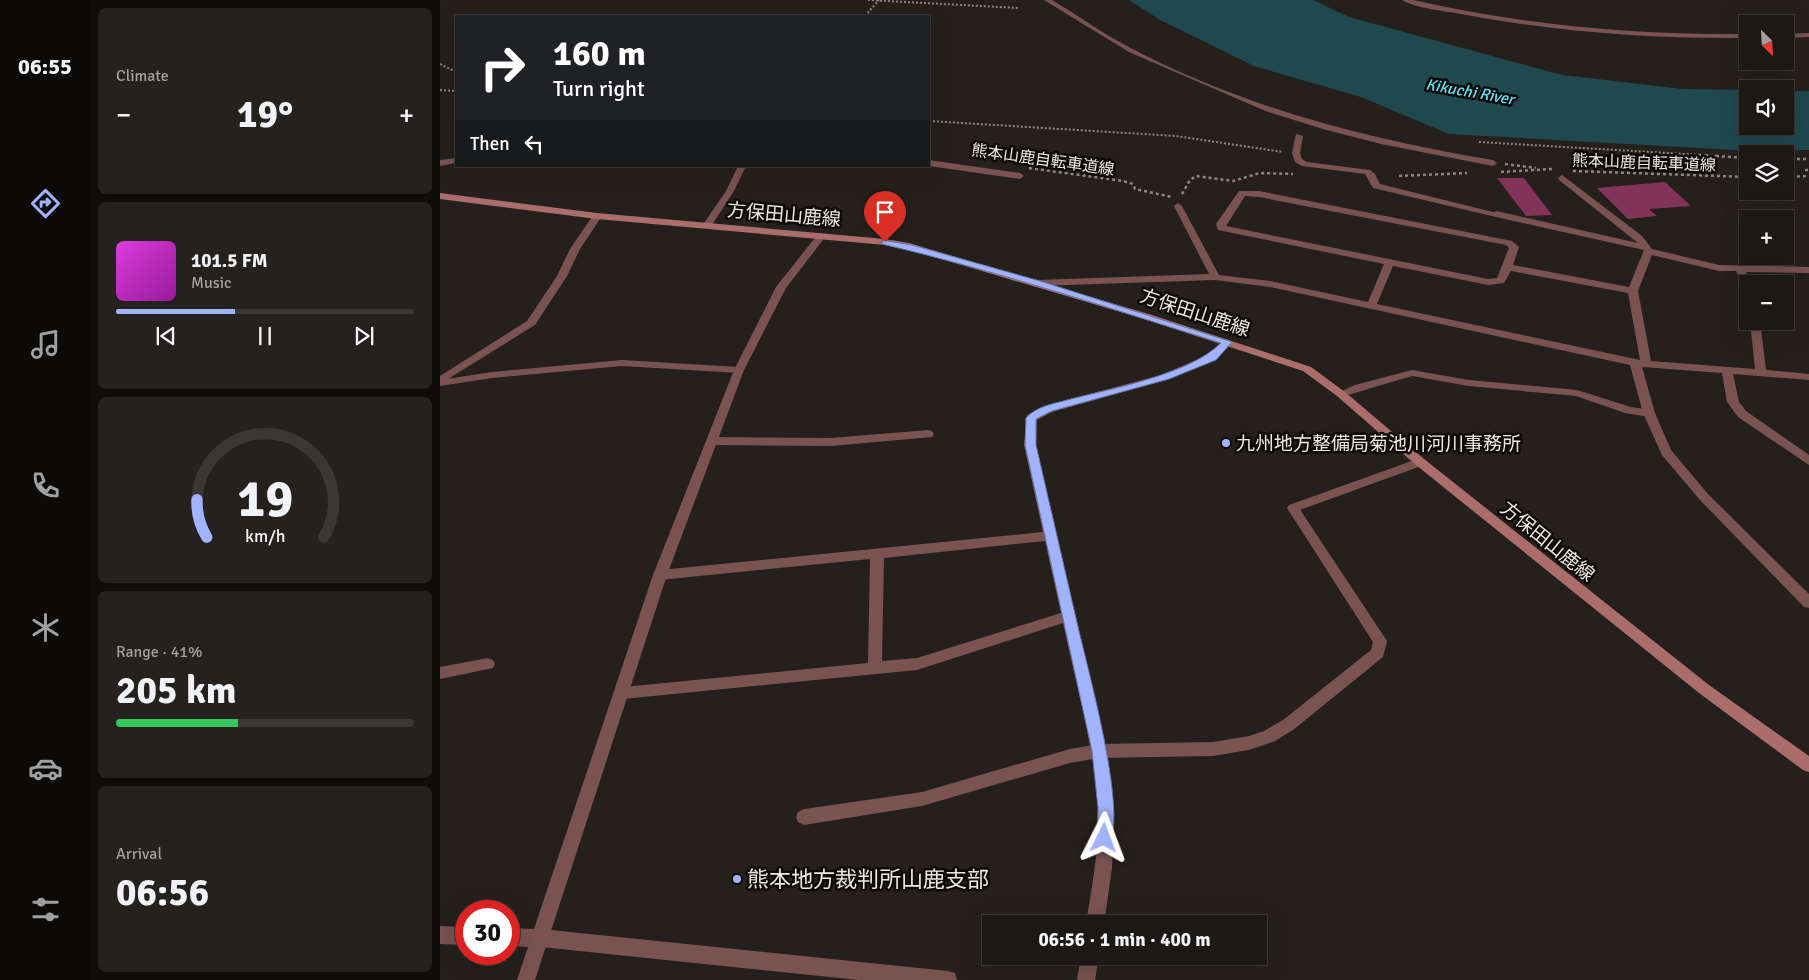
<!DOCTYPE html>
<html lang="en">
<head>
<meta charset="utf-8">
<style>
  body { margin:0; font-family:Signika,"Noto Sans JP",sans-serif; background:#25211e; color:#f1f3f6; height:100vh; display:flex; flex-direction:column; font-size:19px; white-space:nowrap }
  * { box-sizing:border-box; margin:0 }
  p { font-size:16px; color:#a0a0a0 }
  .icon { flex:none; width:28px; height:28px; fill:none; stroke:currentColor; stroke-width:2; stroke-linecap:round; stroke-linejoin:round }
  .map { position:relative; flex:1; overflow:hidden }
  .details { display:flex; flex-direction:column; gap:8px; padding:8px; background:#0f0d0c; width:350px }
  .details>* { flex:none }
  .guide { position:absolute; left:15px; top:15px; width:475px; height:152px; border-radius:0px; box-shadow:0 5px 20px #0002,0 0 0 1px #3a3734; background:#202124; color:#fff; overflow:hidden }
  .needle { width:32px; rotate:156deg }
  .tools { position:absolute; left:1299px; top:15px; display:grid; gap:10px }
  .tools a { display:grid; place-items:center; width:55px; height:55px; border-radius:0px; background:#1c1815; box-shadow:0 5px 20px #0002,0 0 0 1px #3a3734; font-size:25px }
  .speed { position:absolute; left:15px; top:900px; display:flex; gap:10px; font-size:25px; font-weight:700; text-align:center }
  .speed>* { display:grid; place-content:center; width:65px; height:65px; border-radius:50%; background:#1c1815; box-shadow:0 5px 20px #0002,0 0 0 1px #3a3734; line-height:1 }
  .speed .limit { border:8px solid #d22; background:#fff; color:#111 }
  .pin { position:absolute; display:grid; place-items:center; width:42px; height:42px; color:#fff; margin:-51px -21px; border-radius:50% 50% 50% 0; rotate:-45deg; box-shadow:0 0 5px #0007 }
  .pin .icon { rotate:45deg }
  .me { position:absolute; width:55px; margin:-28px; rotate:3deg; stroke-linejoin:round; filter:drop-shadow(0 0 4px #0008) }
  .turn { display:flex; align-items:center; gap:18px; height:105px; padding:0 15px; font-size:22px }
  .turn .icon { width:65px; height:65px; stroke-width:2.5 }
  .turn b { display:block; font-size:35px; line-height:42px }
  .then { display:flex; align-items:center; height:48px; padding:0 15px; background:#0003; gap:10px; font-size:19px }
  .big { font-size:38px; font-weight:700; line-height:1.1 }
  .details .card { flex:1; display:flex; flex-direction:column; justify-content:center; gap:8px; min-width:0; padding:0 18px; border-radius:8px; background:#25211e }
  .details .dial { align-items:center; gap:0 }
  .dial svg { height:130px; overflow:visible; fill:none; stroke:#3a3734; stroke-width:7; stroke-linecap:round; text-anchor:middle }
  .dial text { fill:#f1f3f6; stroke:none }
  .song { display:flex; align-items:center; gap:15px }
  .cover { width:60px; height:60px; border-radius:8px; background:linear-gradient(135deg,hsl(300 70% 55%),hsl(300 70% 35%)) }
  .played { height:5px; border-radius:2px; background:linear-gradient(90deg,#a1b3fd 40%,#3a3734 40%) }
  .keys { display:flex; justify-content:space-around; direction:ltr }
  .heat { display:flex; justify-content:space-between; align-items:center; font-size:28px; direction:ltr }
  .charge { height:8px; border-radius:4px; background:linear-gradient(90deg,#34c759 41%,#3a3734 0) }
  .trip { position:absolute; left:542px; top:915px; width:285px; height:50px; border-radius:0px; background:#1c1815; box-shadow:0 5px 20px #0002,0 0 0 1px #3a3734; font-weight:700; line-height:50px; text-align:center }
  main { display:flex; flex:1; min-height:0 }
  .tabs { display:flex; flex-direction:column; width:90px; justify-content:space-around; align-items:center; background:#0b0a08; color:#a0a0a0 }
  .tabs .icon { width:35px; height:35px }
  .tabs .active { color:#a1b3fd }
  .tabs b { font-size:22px; color:#f1f3f6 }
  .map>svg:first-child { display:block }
  .water { fill:#1f484f }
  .building { fill:#82335a }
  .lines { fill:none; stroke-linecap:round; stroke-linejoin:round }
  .path-far1 { stroke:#8c8784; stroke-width:2; stroke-dasharray:2 2; stroke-linecap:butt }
  .path { stroke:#8c8784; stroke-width:2.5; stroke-dasharray:3 3; stroke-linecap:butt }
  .service { fill:#795251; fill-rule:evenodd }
  .minor { fill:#795251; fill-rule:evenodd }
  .tertiary { fill:#795251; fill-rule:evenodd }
  .secondary { fill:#ab6d6b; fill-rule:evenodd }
  .route { fill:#a1b3fd; stroke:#6974a4 }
  .poi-dot { fill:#a1b3fd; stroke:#0d0a08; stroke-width:2 }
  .labels { text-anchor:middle; stroke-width:5; stroke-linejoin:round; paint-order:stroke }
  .far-water-label { font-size:16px; font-style:italic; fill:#5de2f8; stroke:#0d0a08 }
  .far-street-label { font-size:16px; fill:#ebe7e4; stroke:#0d0a08 }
  .street-label { font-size:19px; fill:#ebe7e4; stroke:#0d0a08 }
  .poi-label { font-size:19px; fill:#ebe7e4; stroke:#0d0a08; text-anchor:start }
  .near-poi-label { font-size:22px; fill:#ebe7e4; stroke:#0d0a08; text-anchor:start }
</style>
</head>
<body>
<main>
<nav class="tabs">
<b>06:55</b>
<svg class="icon active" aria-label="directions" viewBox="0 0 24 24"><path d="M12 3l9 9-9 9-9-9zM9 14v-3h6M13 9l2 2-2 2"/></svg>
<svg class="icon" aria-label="music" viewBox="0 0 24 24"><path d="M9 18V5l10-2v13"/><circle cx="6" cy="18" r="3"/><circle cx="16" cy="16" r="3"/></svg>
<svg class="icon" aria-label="phone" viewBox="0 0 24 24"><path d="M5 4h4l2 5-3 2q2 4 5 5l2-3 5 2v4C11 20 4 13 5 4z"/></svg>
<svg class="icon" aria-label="climate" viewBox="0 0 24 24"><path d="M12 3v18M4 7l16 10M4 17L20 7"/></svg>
<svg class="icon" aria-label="car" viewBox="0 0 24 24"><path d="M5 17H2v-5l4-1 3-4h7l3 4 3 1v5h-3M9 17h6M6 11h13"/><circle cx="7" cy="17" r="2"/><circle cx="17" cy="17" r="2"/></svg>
<svg class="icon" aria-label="filters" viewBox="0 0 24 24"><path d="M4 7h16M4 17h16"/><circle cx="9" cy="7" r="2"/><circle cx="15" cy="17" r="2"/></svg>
</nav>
<section class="details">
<div class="card"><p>Climate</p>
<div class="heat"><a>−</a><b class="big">19°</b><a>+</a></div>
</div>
<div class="card">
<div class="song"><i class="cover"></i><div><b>101.5 FM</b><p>Music</p></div></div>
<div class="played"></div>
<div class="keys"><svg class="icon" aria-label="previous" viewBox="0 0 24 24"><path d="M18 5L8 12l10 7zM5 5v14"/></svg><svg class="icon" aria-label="pause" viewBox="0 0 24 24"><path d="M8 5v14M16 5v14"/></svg><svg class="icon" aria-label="next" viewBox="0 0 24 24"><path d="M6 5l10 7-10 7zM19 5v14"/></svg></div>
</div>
<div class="card dial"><svg viewBox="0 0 100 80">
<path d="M14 69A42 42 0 1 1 86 69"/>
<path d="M14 69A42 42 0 0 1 8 46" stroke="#a1b3fd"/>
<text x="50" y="56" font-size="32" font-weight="700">19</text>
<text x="50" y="72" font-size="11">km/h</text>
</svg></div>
<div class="card"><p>Range · 41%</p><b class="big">205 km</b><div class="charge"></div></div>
<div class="card"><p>Arrival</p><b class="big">06:56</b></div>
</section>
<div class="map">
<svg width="1369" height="980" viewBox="0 0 1369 980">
  <rect width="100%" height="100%" fill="#25201c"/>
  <!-- water -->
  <path class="water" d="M689,0H873L909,17L1122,75L1243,89L1307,90L1308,126H1345V91H1369V150H1294L1009,134L921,97L814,66L720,20Z"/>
  <!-- building -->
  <path class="building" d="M1057,178H1084L1112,215L1086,216Z
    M1225,182L1251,206L1209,209L1217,216L1188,219L1157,188Z"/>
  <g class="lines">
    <!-- path-far1 -->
    <path class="path-far1" d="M428,0L578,8
      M425,16L439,0
      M0,64L16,72
      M0,90L16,91
      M489,121L736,136L843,152
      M1039,142L1279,156"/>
    <!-- path -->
    <path class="path" d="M1258,155L1308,158
      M1345,159H1369
      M1065,164L1096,168
      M589,168L683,181L693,184L695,189L732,197
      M1365,170H1369
      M1133,171L1308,177
      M1061,172L1112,169
      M959,176L1027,173
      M1345,177L1369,176
      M742,194L750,180L756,176L793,181L820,173L853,174"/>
    <!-- service -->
    <path class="service" d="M856,134L863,136L860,153L862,159L867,162L930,170L935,174L940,184L1061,214L1056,217L933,188L925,174L862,166L855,162L852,153Z
      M157,213L162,216L140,249L127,276L95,325L0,384V376L87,321L117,276L130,249L154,214Z
      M972,370L1029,380L1137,390L1191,407L1213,410L1215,413L1209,417L1185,413L1136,396L1029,386L972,376L901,397L895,394L915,385Z
      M488,430L492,431L494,434L492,437L391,446L272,445L266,441L272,437L391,438Z
      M853,504L857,505L947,641L943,657L853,730L835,741L809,750L773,756L659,758L630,763L482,806L364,825L358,822L356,817L358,812L364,809L482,792L630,749L659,744L773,742L809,736L824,731L843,720L931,650L933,642L847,508Z
      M48,658L53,660L55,664L53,668L0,679V667Z"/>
    <!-- minor -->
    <path class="minor" d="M604,0H612L620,5C642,18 662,33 685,45C799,106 926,139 1053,160L1057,163L1053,166L941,144L883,129L828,112L689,52Z
      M962,0H973C1084,25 1194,35 1308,34V38C1211,39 1116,32 1021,14C1005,11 975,8 962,0Z
      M1369,33V37L1345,38V34Z
      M16,158V163L0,166V160Z
      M489,160L580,173L584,176L580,179L489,166Z
      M298,166H306L294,191L270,228H264L262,226L286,191Z
      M1122,175L1202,236L1212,249L1279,265L1369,267V273L1306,272L1312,284H1308V288L1304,287L1296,271H1279L1212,255L1198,291L1211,361L1315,369L1310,321H1320L1326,370L1369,374V380L1293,374L1299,402L1306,411L1369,455V465L1298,417L1287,402L1282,373L1202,367L1215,413L1231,450L1268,494L1369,594V608L1364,607L1260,500L1222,455L1203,413L1190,365L830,287L775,280L597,286L592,283L597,280L769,274L734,206L738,203L742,206L779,275L830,281L928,302L944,264L778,230L776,224L799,191H819L1072,241L1079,247L1073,265L1189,287L1204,250L1056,217L1051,214L1056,211L1198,243L1119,180L1118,178ZM805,196L819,197L1066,245L1069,248L1057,278L1048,279L786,226ZM953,266L1048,285L1064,283L1071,271L1188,293L1200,360L937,304Z
      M787,339L792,342L776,359L729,379L612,412L597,420L596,445L667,751L674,808L672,868L664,924H646C652,886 660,845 658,806C654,745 636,684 623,623L477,670L183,699L178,697L175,693L178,689L183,687L428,663L430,559L220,580L215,579L213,575L215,571L220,570L603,532L584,445L587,415L604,406L721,375L768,355L783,340ZM605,541L621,613L477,658L442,661L444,558Z
      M182,360L299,367L304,370L299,373L182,366L52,378L0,386V380L52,372Z
      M980,458L986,462L984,465L857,511H849L847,508L849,505Z
      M101,929L508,971L515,973L517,980H418L101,947L95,944L92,938L95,932Z
      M641,956H659L655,980H637Z"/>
    <!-- tertiary -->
    <path class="tertiary" d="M381,233L386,236L346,288L304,370L227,575L95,980H77L88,947L69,946V928L94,929L213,575L294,370L336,287L378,234Z
      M0,926L26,927V945L0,944Z"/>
    <!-- secondary -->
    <path class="secondary" d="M0,193L157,213L445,239L469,243L712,315L871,367L905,392L984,459L1269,685L1369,756V772L1363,770L1259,693L976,465L897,396L863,371L704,319L468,249L445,245L157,219L0,199Z"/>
  </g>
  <!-- route -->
  <path class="route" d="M442,240L472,245L600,281L792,342L776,360L729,379L612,411L596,419V445C610,506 624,566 638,627C648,670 686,807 670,843L664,845L659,843L657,838L658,808L652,751L585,445L586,418C596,406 617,403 631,399C674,388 750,374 781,343C669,308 557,271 442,244Z"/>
  <!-- markers -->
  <g class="poi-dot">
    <circle cx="786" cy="443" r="5"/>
    <circle cx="297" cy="879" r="5"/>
  </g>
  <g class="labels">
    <!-- far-water labels -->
    <g class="far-water-label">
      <text transform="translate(1030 91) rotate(10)" y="6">Kikuchi River</text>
    </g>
    <!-- far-street labels -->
    <g class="far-street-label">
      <text transform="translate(603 159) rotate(8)" y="6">熊本山鹿自転車道線</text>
      <text transform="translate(1204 162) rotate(2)" y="6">熊本山鹿自転車道線</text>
    </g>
    <!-- street labels -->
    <g class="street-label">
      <text transform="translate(344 214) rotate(5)" y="7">方保田山鹿線</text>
      <text transform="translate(755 312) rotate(18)" y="7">方保田山鹿線</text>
      <text transform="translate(1108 541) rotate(39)" y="7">方保田山鹿線</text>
    </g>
    <!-- poi labels -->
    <g class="poi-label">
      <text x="796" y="450">九州地方整備局菊池川河川事務所</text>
    </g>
    <!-- near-poi labels -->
    <g class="near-poi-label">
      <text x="307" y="887">熊本地方裁判所山鹿支部</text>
    </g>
  </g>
</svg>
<div class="tools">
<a><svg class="needle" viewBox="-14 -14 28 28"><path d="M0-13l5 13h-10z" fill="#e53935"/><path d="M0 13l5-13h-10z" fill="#a0a0a0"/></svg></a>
<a><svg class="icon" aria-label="sound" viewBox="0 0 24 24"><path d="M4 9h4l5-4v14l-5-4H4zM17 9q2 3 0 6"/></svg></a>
<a><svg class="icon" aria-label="layers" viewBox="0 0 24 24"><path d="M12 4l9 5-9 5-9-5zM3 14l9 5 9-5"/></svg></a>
<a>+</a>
<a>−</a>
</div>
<div class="speed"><div class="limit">30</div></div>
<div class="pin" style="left:445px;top:242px;background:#d93025"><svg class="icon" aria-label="arrive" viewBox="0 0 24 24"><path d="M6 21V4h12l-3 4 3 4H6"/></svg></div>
<svg class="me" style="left:664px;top:838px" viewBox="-20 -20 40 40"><path d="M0-17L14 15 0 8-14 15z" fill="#a1b3fd" stroke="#fff" stroke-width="4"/></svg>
<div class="trip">06:56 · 1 min · 400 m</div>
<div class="guide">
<div class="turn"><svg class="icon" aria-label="right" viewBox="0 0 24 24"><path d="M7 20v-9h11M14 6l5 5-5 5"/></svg><div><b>160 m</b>Turn right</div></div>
<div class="then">Then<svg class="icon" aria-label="left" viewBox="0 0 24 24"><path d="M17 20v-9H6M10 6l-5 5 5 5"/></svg></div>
</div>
</div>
</main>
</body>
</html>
